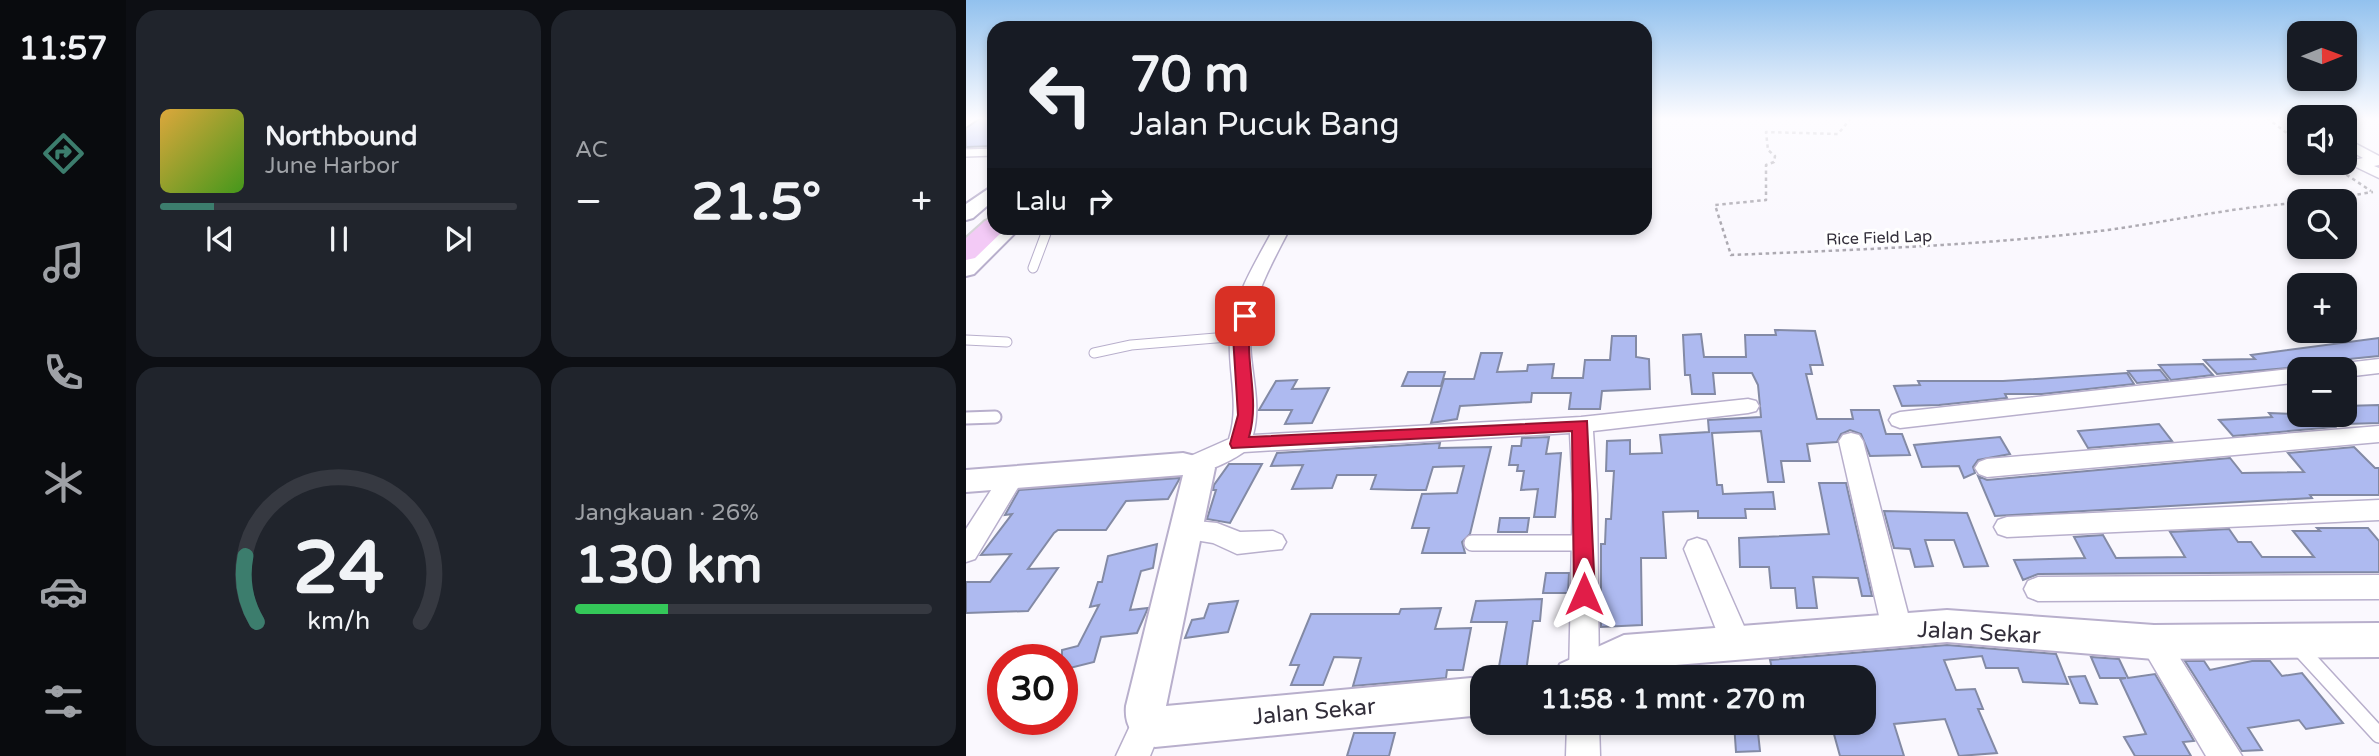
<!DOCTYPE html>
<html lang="id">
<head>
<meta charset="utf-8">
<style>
  body { margin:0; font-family:"Varela Round",sans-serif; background:#20242c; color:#f1f3f6; height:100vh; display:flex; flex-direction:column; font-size:26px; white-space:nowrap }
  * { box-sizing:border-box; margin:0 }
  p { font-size:23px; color:#9ea1a6 }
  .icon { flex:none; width:38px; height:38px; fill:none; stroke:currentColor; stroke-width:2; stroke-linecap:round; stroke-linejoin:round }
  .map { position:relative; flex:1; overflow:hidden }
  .drawer { display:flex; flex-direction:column; gap:10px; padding:10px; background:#0d0f14; width:840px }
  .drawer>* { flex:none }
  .top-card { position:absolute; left:21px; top:21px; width:665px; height:214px; border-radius:21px; box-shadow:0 4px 10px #0003; background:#171b24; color:#f1f3f6; overflow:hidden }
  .needle { width:46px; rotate:89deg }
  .tools { position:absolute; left:1321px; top:21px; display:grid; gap:14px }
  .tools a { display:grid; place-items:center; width:70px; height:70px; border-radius:14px; background:#171b24; box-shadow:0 4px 10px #0003; font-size:35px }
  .speed { position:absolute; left:21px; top:644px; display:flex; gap:14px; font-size:35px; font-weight:700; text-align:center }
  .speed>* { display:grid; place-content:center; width:91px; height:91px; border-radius:50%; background:#171b24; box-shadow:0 4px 10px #0003; line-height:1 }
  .speed .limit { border:10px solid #d22; background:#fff; color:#111 }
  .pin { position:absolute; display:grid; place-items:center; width:60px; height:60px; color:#fff; margin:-30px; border-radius:14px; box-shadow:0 4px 10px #0006 }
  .me { position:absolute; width:77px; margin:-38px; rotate:0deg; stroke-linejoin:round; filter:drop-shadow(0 0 5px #0008) }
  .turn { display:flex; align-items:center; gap:24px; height:147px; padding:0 28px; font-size:32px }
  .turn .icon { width:91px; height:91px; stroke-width:2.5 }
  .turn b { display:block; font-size:49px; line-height:60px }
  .then { display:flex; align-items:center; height:66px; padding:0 28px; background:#0003; gap:14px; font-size:26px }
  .big { font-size:52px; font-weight:700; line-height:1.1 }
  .drawer .card { flex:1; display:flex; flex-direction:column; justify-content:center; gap:10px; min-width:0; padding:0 24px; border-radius:21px; background:#20242c }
  .drawer .dial { align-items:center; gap:0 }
  .dial svg { height:182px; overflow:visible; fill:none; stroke:#363941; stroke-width:7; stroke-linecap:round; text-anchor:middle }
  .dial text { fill:#f1f3f6; stroke:none }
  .song { display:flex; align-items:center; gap:21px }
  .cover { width:84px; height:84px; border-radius:10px; background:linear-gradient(135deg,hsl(40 70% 55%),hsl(100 70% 35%)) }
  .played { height:7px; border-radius:4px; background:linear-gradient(90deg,#3c7d6d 15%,#363941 15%) }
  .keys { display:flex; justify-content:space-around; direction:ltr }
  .heat { display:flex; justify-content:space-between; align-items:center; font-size:38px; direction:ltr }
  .charge { height:10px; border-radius:5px; background:linear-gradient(90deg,#34c759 26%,#363941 0) }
  .drawer .tiles { flex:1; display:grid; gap:10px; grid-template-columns:repeat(2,1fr) }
  .trip { position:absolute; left:504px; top:665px; width:406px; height:70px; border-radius:21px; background:#171b24; box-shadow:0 4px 10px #0003; font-weight:700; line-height:70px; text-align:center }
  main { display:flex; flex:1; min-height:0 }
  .menu { display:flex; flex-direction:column; width:126px; justify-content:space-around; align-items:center; background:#090b0e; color:#9ea1a6 }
  .menu .icon { width:49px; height:49px }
  .menu .active { color:#3c7d6d }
  .menu b { font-size:32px; color:#f1f3f6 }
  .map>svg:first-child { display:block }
  .building { fill:#aebaf0; stroke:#838aa5; stroke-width:2 }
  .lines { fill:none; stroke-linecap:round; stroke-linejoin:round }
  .service-far3-casing { stroke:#b8afcc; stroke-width:10 }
  .service-far2-casing { stroke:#b8afcc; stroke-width:11 }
  .service-far1-casing { stroke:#b8afcc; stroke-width:15 }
  .service-casing { stroke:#b8afcc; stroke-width:18 }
  .minor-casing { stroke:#b8afcc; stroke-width:3 }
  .tertiary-casing { stroke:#b8afcc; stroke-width:4 }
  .trunk-casing { stroke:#d6d5d8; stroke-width:4 }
  .path { stroke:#aca9b1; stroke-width:2.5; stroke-dasharray:3.5 3.5; stroke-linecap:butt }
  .service-far3 { stroke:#fff; stroke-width:7 }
  .service-far2 { stroke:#fff; stroke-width:9 }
  .service-far1 { stroke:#fff; stroke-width:11 }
  .service { stroke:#fff; stroke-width:15 }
  .minor { fill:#fff; fill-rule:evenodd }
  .tertiary { fill:#fff; fill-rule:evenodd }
  .trunk { fill:#f3caf6; fill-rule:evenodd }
  .route { fill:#e11d48; stroke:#92132f; stroke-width:2 }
  .labels { text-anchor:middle; stroke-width:6; stroke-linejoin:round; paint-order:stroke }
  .far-street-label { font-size:16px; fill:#322e3a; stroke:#fff }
  .near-street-label { font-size:23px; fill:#322e3a; stroke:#fff }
</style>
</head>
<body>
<main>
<nav class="menu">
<b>11:57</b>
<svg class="icon active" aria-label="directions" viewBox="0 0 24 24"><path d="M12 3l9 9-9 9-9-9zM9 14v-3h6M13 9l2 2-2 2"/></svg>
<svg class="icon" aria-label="music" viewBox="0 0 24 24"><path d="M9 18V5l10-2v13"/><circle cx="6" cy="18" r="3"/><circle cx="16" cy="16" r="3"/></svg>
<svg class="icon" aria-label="phone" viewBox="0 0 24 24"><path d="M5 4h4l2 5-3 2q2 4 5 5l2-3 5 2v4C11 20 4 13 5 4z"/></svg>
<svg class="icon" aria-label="climate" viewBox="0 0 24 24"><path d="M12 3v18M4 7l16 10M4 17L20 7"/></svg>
<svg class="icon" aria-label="car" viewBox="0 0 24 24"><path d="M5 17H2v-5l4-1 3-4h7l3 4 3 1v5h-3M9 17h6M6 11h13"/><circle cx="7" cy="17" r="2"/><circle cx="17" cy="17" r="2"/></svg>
<svg class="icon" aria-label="filters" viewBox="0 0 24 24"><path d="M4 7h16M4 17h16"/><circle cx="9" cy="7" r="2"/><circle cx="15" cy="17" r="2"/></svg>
</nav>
<section class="drawer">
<div class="tiles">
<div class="card">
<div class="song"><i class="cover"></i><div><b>Northbound</b><p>June Harbor</p></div></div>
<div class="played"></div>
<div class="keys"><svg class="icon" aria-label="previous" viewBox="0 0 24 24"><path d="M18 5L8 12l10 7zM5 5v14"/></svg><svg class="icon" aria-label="pause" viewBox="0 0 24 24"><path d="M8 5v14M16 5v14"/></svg><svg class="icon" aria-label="next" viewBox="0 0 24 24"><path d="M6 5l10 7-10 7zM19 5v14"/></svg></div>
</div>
<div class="card"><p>AC</p>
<div class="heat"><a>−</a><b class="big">21.5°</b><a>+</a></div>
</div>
<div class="card dial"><svg viewBox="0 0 100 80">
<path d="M14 69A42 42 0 1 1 86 69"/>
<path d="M14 69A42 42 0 0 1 9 40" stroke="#3c7d6d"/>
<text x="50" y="56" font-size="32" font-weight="700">24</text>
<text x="50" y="72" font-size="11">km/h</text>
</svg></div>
<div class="card"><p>Jangkauan · 26%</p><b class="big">130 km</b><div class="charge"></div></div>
</div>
</section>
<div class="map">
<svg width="1413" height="756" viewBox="0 0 1413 756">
  <rect width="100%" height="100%" fill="#faf8fe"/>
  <!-- building -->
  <path class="building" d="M15,118H28V146L0,147V128Z
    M809,330L849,331L857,365H844L846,374H840L851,419H887L885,410H913L920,434H936L944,455L904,456L895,434L884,430L875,434L871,442L841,444L844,461H815L818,482H802L795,431L746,433L751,485H756L757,494L807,492L809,509H779L780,518H732V511L697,512L700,558H675L676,625L635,627V544H639L640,519H645L648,471H640L641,441L664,440V454L696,453L694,435L743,432L742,420L795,417L792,385L786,373H747L749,394H726L724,375H719L717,335L735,334L738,357H780L779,335H810Z
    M646,336H670V357L683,359L684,389L636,391L634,409H603L605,393H566L565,402L494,406L491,419L465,423L478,379H508L515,353H536L531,372L561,371L562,365L588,364L586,378H617L619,360H644Z
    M1413,338V356L1353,362L1356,365L1251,374L1238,360L1289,359L1285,355Z
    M1237,364L1247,375L1205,380L1193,365Z
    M1194,370L1202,380L1171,383L1162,371Z
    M442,372H479L475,386H436Z
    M1161,373L1168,384L1076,394H1039L1041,398L973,405L936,406L928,386L954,385L952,381H1037Z
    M331,380L326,389L363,388L346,423L319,424L326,410H293L310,381Z
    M1413,405V423L1379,424V406Z
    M1303,413L1357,415L1369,427L1267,436L1253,420L1306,417Z
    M1193,424L1206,441L1122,448L1112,431Z
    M583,437L580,454L595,453L589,517H568L572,489L555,490L558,471H551L552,465H543L546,446H555L556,438Z
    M1034,437L1044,454L1012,460L1007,467L1009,473L998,478L993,466L956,467L948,445Z
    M474,443L473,448L525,447L504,534L496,542L499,553H456L463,528H446L456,494L491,493L498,466L467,467L460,490H442L405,489L410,475H371L366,488L326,489L337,465L305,466L311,453Z
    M1388,447L1409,468H1413V495H1344L1346,498L1029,516L1012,476L1021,480L1264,458L1276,473L1338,472L1322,453Z
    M263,464H296L264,523L241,519L250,490H247L248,485Z
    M214,478L202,499L160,501L140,530H92L88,533L62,569L92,568L62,611L0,613V582H24L45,554L15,555L46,514L39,515L53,490Z
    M853,483H880L906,596H896L892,578L847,577L851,608H831L829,588H805L803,567H774L773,538L863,534Z
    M918,511L1001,513L1022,566L998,567L988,540H959L967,566L949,567L944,549L928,548Z
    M534,518H563L561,532H532Z
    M1351,528H1402L1413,541V572L1072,574L1057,580L1048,560L1119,558L1108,537L1137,535L1150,558L1219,557L1204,532L1263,529L1272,542H1285L1296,557H1348L1327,531H1354Z
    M191,544L187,568L175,571L164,610L182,608L171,633L135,637L128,662L96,670V650L112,646L133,605L124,607L132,582H136L142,556Z
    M580,573H603L602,593H577Z
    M576,599L574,621H567L560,672H532L541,622H505L510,601Z
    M272,601L262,632L219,638L226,620L238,618L243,604Z
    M475,608L469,629L505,628L497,670H481L480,678L387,686L395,658L368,657L357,685H325L333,665H324L345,614H433L435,609Z
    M981,645L1090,654L1102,684L1057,682L1052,668H1020L1016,656L978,660L990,690L1009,689L1017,709H1012L1031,753L993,756L979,719L928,724L938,756H874L866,727L898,723V677H877L876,673L808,677L804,660Z
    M1125,657L1153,659L1162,678L1189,674L1228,741L1217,742L1225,756H1169L1158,737L1180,734L1154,679L1160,678H1134Z
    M1219,661H1238L1244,670L1286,661H1304L1316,676L1336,673L1377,723L1340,729L1333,720L1282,728L1296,750L1276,751Z
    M1119,676L1131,704L1114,703L1103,677Z
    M768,723H791L794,751L770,752Z
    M388,733H429L423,756H381Z"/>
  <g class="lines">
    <defs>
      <path id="service-far3" d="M0,153L28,152"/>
      <path id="service-far2" d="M67,268L82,228
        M0,340L41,342
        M128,353L165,345L274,336"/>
      <path id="service-far1" d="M0,418L29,417"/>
      <path id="service" d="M506,543H618
        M1333,648L1413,735"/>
      <path id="minor" d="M1379,138L1413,156V165L1408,166L1413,168V178L1388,166V160L1397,158L1379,148Z
        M308,228H324C307,262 284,299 284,339C284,371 296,403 287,435L615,417L782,399L790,401L793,406L790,411L782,413L627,431L631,494L633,677H603L607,494L604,433L278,452C263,462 237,476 220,470L216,464L220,458L263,439C274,405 262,372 264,338C266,298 290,262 308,228Z
        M1413,359V373L1379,377V369H1369L1379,363Z
        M1334,368L1338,369H1334V382L934,428L926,425L923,420L926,415L934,412Z
        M1413,426V442L1021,477L1013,474L1009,468L1013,462L1021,459Z
        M885,433L893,435L897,441L946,629L941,638L931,642L921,638L916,629L873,441L877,435Z
        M47,467L56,470L59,476L9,559L0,562V529L38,470Z
        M1413,500V520L1041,537L1032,534L1028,527L1032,520L1041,517Z
        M220,520L251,523L274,532L307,531L316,535L320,542L316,549L271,554L247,543L211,537L207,530L211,523Z
        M731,538L740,541L744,549L785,642L780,651L770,655L760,651L755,642L718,549L722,541Z
        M1413,575V599L1072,601L1062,597L1058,589L1062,581L1072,577Z
        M1188,629L1198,633L1276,756H1240L1173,642L1178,633Z
        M182,706L193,711L198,722L184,756H150L171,711Z
        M601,723H633L634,756H600Z"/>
      <path id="tertiary" d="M28,185V200L7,218L0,220V204Z
        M33,228H54L8,274L0,276V257Z
        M217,453L245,460L249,468L200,706L516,677V715L189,747C169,739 158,728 160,706L217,475L0,492V470Z
        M981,610L1188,625L1413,623V657L1188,659L981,642L662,669L646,677H589L594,664L658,635Z"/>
      <path id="trunk" d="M28,218V228H40L9,258L0,260V238L19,221Z"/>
    </defs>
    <!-- service-far3 casing -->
    <use href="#service-far3" class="service-far3-casing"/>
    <!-- service-far2 casing -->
    <use href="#service-far2" class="service-far2-casing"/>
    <!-- service-far1 casing -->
    <use href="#service-far1" class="service-far1-casing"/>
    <!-- service casing -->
    <use href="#service" class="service-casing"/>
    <!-- minor casing -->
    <use href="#minor" class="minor-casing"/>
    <!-- tertiary casing -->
    <use href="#tertiary" class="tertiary-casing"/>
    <!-- trunk casing -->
    <use href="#trunk" class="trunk-casing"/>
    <!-- path -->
    <path class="path" d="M885,118L872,134L800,132L802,150L809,156L808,162L800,165V200L749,205L765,255C883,250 1000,246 1117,233C1190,225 1261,207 1334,203
      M1301,118L1334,143
      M1363,163L1405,191
      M1350,201L1407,192"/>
    <!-- service-far3 -->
    <use href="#service-far3" class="service-far3"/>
    <!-- service-far2 -->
    <use href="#service-far2" class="service-far2"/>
    <!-- service-far1 -->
    <use href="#service-far1" class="service-far1"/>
    <!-- service -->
    <use href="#service" class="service"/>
    <!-- minor -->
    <use href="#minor" class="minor"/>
    <!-- tertiary -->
    <use href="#tertiary" class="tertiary"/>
    <!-- trunk -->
    <use href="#trunk" class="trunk"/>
  </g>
  <!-- sky -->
  <linearGradient id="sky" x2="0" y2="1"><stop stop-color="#92c1ee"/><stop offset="0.53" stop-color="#fdfcff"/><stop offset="1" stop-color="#fdfcff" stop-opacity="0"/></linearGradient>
  <rect width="1413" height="224" fill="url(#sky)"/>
  <!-- route -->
  <path class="route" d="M279,312L286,316C276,357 295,396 283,437L621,421L629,594L626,600L618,603L611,600L608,594L606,431L266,448L264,444L272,415L267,336L272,316Z"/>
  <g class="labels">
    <!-- far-street labels -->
    <g class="far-street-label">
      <text transform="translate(913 237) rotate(-2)" y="6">Rice Field Lap</text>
    </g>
    <!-- near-street labels -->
    <g class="near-street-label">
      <text transform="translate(1013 632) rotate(3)" y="8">Jalan Sekar</text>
      <text transform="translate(348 711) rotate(-5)" y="8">Jalan Sekar</text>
    </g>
  </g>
</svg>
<div class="tools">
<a><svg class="needle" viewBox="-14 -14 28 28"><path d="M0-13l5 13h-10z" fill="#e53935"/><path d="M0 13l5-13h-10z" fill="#9ea1a6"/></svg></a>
<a><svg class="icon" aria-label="sound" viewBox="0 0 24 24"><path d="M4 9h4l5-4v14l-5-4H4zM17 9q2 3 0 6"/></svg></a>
<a><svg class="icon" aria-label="search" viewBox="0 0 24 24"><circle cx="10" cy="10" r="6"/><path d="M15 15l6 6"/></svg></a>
<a>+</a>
<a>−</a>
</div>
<div class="speed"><div class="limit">30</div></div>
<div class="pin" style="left:279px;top:316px;background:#d93025"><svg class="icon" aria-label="arrive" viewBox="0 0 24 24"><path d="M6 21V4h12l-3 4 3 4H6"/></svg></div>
<svg class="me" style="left:618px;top:594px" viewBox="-20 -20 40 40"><path d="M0-17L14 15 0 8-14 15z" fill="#e11d48" stroke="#fff" stroke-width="4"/></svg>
<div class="trip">11:58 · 1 mnt · 270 m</div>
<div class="top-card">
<div class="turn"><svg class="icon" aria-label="left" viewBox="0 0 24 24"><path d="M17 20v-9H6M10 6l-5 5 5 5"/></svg><div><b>70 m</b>Jalan Pucuk Bang</div></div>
<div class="then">Lalu<svg class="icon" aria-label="right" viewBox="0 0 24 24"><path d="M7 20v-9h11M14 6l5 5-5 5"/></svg></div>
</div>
</div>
</main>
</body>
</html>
